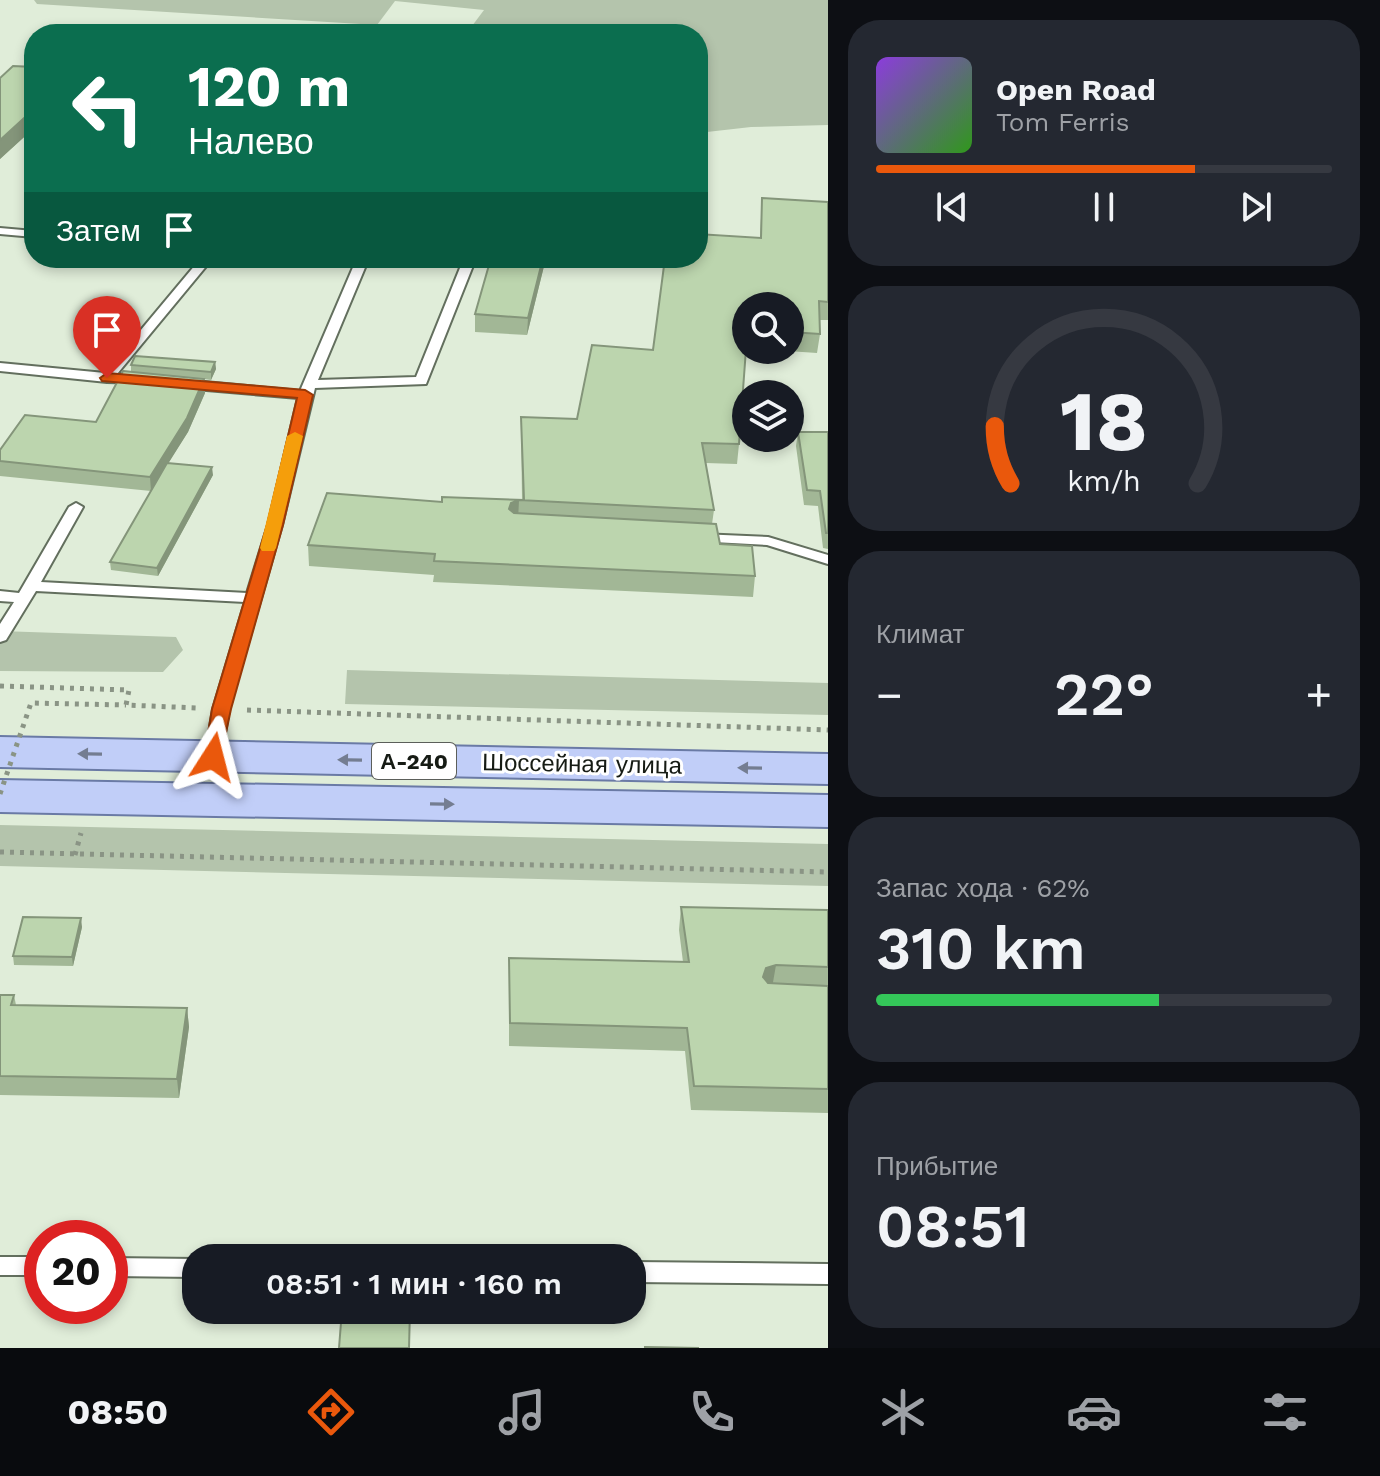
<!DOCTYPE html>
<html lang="ru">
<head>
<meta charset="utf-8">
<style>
  body { margin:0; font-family:"Work Sans",sans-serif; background:#242831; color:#f1f3f6; height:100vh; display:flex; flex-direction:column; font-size:30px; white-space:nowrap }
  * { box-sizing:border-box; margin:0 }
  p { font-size:26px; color:#9ea1a6 }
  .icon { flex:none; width:44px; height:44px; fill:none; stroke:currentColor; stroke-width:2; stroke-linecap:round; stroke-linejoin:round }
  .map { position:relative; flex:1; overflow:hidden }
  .side { display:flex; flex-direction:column; gap:20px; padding:20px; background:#0d0f14; width:552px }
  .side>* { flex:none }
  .banner { position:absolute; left:24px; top:24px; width:684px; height:244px; border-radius:32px; box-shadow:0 4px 12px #0003; background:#0b6e4f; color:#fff; overflow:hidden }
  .controls { position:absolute; left:732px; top:292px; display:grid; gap:16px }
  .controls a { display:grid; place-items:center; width:72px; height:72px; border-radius:50%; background:#171b24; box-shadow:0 4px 12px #0003; font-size:40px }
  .speed { position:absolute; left:24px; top:1220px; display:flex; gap:16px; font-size:40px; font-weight:700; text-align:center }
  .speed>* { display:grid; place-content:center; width:104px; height:104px; border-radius:50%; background:#171b24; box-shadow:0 4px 12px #0003; line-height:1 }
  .speed .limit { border:12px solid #d22; background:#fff; color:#111 }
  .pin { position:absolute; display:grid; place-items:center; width:68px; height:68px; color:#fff; margin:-82px -34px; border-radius:50% 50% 50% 0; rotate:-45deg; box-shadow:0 0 8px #0007 }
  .pin .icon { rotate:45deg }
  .me { position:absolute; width:88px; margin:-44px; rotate:9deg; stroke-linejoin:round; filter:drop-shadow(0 0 6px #0008) }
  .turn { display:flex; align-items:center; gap:28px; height:168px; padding:0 32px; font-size:36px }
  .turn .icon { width:104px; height:104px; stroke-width:2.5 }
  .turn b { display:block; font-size:56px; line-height:68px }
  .then { display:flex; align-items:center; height:76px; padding:0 32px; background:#0003; gap:16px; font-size:30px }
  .big { font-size:60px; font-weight:600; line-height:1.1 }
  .side .card { flex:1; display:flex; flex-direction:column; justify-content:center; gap:12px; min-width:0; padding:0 28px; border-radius:32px; background:#242831 }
  .side .dial { align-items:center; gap:0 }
  .dial svg { height:208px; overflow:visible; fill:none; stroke:#363941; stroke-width:7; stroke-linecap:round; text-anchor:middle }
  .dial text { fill:#f1f3f6; stroke:none }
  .song { display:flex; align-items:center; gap:24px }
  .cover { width:96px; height:96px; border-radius:12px; background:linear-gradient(135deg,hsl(270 70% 55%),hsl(110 70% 35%)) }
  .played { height:8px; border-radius:4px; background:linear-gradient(90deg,#ea580c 70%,#363941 70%) }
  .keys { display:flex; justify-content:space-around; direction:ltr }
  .heat { display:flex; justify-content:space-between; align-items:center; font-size:44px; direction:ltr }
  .charge { height:12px; border-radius:6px; background:linear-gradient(90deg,#34c759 62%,#363941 0) }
  .trip { position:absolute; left:182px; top:1244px; width:464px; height:80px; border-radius:32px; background:#171b24; box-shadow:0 4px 12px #0003; font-weight:600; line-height:80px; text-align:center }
  .menu { display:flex; height:128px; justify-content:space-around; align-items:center; background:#090b0e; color:#9ea1a6 }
  .menu .icon { width:56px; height:56px }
  .menu .active { color:#ea580c }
  .menu b { font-size:36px; color:#f1f3f6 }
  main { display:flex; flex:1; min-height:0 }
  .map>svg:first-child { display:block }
  .green { fill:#b4c4ac }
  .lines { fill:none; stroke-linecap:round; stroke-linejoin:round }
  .lane-casing { stroke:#636f5e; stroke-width:4 }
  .primary-casing { stroke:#6a7aa5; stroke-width:4 }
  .path { stroke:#8a9485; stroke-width:5; stroke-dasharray:4 6; stroke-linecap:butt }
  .lane { fill:#fff; fill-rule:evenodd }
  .primary { fill:#c1cef8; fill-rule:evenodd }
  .path-bridge { stroke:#8a9485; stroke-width:5; stroke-dasharray:4 6; stroke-linecap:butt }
  .wall { fill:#a2b796 }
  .shaded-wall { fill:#84957a }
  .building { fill:#bcd5ae; stroke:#84957a; stroke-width:2 }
  .oneway { fill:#747d91 }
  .route { fill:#ea580c; stroke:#983908; stroke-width:2 }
  .slow { fill:#f59e0b }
  .labels { text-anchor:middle; stroke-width:6; stroke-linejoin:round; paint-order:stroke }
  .shield { fill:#fff; stroke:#5c5f5a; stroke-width:2 }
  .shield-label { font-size:22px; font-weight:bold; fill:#161b14 }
  .street-label { font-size:24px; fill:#161b14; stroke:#fff }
</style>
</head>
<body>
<main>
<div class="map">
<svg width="828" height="1348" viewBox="0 0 828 1348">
  <rect width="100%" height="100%" fill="#e0edd9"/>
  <!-- green -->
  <path class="green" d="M34,0H828V125L751,127L698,133V34H466L484,10L395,1L377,25L37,4Z
    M0,631L176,637L183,650L163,672L0,671Z
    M347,670L828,683V715L345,704Z
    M0,825L828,844V886L0,866Z"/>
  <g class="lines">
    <defs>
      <path id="lane" d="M0,228L34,231V237L0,234Z
        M201,258H213L117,374L145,377V383L107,382L0,371V363L105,373Z
        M357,258H369L318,380L416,377L464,258H476L426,384L315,388L282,525L229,709L221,757L213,762L207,761L205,757L213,709L245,602L36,591L6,640L0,642V624L14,602L0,601V591L19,593L69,507L76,503L83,507L41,582L247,593L268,525L298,398L183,388L177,384L183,380L300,391Z
        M700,534L768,537L828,555V564L767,545L695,541L693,538L695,535Z
        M0,1257H42V1275H0Z
        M110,1258L196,1259V1277L110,1276Z
        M632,1262L828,1264V1284L632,1282Z"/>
      <path id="primary" d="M0,737L828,754V784L0,767Z
        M0,780L828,795V827L0,812Z"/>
    </defs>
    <!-- lane casing -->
    <use href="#lane" class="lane-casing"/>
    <!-- primary casing -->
    <use href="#primary" class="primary-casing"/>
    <!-- path -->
    <path class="path" d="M0,686L129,690L126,705L197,708
      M247,710L828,730
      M0,852L828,872
      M75,855L81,833"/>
    <!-- lane -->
    <use href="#lane" class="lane"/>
    <!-- primary -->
    <use href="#primary" class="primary"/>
    <!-- path-bridge -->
    <path class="path-bridge" d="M0,794L31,703L126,705"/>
  </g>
  <!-- wall -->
  <path class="wall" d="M34,49V128L0,159V78L28,67L26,55Z
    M762,198L828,202V320H820V334L817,353L773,350H790V306H746L739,444L737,464L706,463L714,510L712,524L720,544L755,576L753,597L433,582L434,575L309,566L308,545L442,502L522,500L521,417L577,419L653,350L760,238Z
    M491,258H546L527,335L475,332V314Z
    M215,362L216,369L211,380L204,379L205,393L188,432L168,463L213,475L158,576L111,570L110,562L151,491L0,476V450L96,422L131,372V365Z
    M798,432H828V549L823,548L818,506L804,505L796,446Z
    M681,907L828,910V1113L691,1110L685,1051L509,1046V958L683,962L679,930Z
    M82,927L73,966L14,965L13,956Z
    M0,995H14L16,1005L187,1008L189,1027L179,1098L0,1095Z"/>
  <!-- shaded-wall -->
  <path class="shaded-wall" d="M34,109V128L0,159V140Z
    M543,258H546L527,335L528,318Z
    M215,362L216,369L211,380V372Z
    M204,379L205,393L188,432L151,491L150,477Z
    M212,467L213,475L158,576L157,568Z
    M519,500L518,521L509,509L511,503Z
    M81,918L82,927L73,966L72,957Z
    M776,965L772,988L763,977L766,968Z
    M187,1008L189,1027L179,1098L177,1079Z"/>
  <!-- building -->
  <path class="building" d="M34,49V57L26,55Z
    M13,66L34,67V109L0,140V78Z
    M762,198L828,202V302L819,301L820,334L790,332V306H746V349L739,444L702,443L714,510L519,500L511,503L509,509L514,513L716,524L720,544L752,546L755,576L434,561L435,554L308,545L327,493L442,502V497L524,500L521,417L577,419L592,345L653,350L665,258H698V234L761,238Z
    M491,258H543L528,318L475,314Z
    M135,356L215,362L211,372L131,365Z
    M123,371L204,379L187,418L150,477L0,461V450L25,415L96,422Z
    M798,432H828V533H826L820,491L807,490Z
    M167,463L212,467L157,568L110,562Z
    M681,907L828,910V967L776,965L766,968L763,977L768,983L828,986V1089L694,1086L687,1028L510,1023L509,958L689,962Z
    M23,917L81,918L72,957L13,956Z
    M0,995H14L11,1005L187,1008L177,1079L0,1076Z
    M342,1310H410L409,1348H339Z
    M645,1347L699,1348H645Z"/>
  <!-- one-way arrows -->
  <defs><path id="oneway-solid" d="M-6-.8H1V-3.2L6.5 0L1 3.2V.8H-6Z" transform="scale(2)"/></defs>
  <g class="oneway">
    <use href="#oneway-solid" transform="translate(90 754) rotate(-179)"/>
    <use href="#oneway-solid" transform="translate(350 760) rotate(-179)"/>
    <use href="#oneway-solid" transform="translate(750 768) rotate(-179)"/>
    <use href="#oneway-solid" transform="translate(442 804) rotate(1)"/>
  </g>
  <!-- route -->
  <path class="route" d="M107,373L305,390L313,395L283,525L231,709L220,761L213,763L204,757L212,709L267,525L297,398L102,381L100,378Z"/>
  <!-- slow -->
  <path class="slow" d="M295,432L303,436L276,548L274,551H262L260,548L287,436Z"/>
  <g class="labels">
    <!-- shield labels -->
    <rect class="shield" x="372" y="743" width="84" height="36" rx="6"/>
    <g class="shield-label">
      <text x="414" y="769">А-240</text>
    </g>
    <!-- street labels -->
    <g class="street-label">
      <text transform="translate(582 764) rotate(1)" y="8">Шоссейная улица</text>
    </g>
  </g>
</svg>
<div class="controls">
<a><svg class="icon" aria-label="search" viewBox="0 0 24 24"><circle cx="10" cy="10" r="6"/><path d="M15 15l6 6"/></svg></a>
<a><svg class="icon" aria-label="layers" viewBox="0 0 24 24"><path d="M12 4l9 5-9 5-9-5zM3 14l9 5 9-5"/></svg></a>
</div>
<div class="speed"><div class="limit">20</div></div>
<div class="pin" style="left:107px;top:378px;background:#d93025"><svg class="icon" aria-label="arrive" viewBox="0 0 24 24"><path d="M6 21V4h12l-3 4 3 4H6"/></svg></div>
<svg class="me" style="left:213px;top:757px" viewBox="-20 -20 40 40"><path d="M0-17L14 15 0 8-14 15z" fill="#ea580c" stroke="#fff" stroke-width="4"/></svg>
<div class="trip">08:51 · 1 мин · 160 m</div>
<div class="banner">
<div class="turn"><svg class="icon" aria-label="left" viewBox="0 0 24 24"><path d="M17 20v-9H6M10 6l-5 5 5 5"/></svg><div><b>120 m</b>Налево</div></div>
<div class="then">Затем<svg class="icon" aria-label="arrive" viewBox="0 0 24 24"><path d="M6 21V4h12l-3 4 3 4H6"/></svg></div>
</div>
</div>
<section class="side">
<div class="card">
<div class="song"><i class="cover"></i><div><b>Open Road</b><p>Tom Ferris</p></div></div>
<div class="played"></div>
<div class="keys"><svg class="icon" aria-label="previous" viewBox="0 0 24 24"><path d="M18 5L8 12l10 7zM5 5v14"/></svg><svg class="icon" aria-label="pause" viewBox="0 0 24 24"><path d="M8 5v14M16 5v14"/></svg><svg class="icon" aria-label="next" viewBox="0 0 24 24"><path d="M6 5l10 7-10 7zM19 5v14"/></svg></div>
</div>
<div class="card dial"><svg viewBox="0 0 100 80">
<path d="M14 69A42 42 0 1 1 86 69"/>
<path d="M14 69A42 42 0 0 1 8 47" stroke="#ea580c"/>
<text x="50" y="56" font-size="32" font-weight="700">18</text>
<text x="50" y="72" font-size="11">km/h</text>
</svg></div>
<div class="card"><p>Климат</p>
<div class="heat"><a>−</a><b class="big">22°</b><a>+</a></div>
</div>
<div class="card"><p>Запас хода · 62%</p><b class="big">310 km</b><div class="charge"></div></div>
<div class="card"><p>Прибытие</p><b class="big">08:51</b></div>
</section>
</main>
<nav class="menu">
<b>08:50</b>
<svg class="icon active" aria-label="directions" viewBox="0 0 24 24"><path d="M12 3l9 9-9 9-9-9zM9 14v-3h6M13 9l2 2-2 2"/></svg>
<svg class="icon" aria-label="music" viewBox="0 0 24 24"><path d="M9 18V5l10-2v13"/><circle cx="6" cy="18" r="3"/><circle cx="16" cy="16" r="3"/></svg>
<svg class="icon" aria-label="phone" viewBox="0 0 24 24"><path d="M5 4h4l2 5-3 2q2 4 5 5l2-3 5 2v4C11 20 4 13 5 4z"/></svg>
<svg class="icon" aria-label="climate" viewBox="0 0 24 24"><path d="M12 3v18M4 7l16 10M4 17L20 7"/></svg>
<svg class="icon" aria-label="car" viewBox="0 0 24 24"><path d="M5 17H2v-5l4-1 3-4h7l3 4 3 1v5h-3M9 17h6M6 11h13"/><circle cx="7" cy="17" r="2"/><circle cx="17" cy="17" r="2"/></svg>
<svg class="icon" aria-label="filters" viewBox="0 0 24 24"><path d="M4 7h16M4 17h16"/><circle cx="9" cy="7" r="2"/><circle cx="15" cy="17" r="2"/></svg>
</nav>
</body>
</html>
